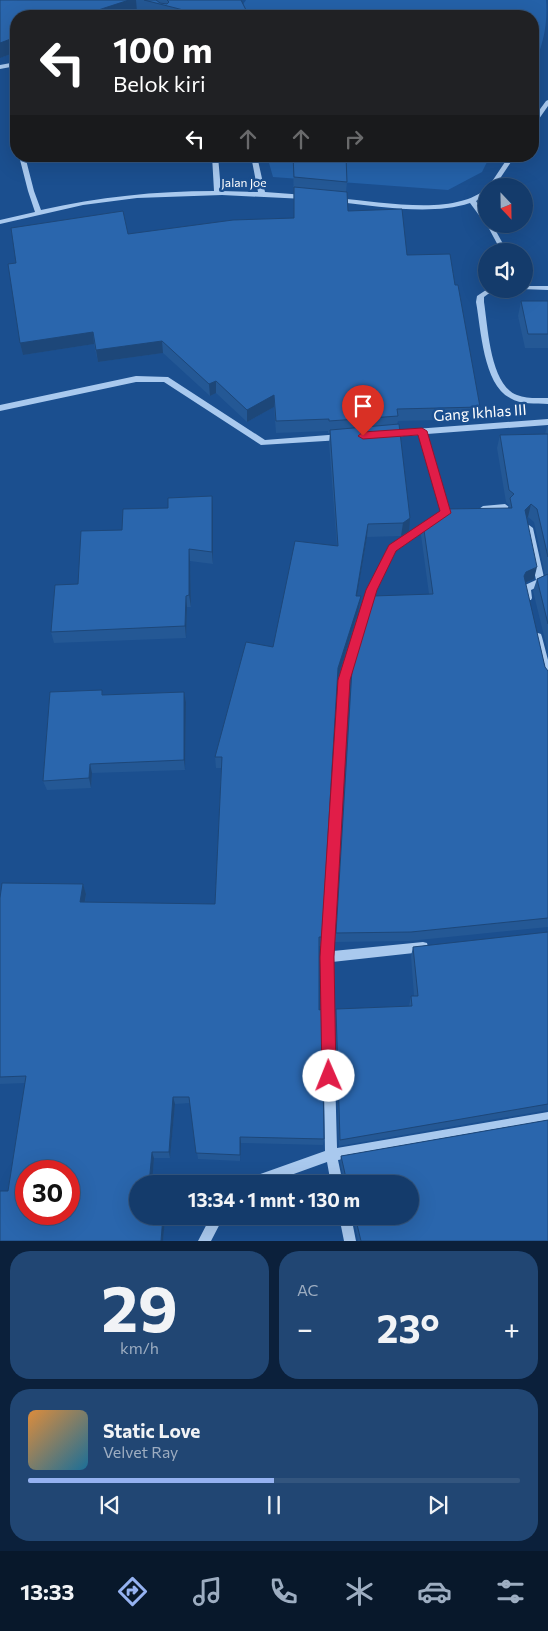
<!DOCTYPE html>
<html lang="id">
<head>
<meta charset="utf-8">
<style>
  body { margin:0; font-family:Commissioner,sans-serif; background:#214673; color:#f1f3f6; height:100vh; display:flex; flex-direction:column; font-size:19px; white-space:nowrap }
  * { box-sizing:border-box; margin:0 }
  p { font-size:16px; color:#9dadc1 }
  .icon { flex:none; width:28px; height:28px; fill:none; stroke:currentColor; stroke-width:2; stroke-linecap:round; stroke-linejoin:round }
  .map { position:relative; height:1241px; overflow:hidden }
  .panel { display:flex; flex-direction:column; gap:10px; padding:10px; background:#0b203b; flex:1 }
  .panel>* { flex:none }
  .top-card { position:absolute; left:10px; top:10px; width:529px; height:152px; border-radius:20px; box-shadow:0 5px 20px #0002,0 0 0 1px #33557e; background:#202124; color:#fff; overflow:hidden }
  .needle { width:32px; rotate:158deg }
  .tools { position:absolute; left:478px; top:178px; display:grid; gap:10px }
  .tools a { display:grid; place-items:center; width:55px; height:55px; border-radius:50%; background:#143b6b; box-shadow:0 5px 20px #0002,0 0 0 1px #33557e; font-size:25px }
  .speed { position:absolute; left:15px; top:1160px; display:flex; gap:10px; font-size:25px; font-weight:700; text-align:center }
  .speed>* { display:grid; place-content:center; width:65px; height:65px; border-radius:50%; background:#143b6b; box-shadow:0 5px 20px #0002,0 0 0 1px #33557e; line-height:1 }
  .speed .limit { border:8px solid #d22; background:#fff; color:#111 }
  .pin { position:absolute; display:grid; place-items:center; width:42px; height:42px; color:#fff; margin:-51px -21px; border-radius:50% 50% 50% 0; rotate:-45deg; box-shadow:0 0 5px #0007 }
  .pin .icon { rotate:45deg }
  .me { position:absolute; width:55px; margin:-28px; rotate:359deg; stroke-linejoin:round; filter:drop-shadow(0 0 4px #0008) }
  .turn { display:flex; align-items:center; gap:18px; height:105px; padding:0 20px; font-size:22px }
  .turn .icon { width:65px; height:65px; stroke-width:2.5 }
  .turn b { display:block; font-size:35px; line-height:42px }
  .lanes { display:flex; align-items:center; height:48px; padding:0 20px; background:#0003; justify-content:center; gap:25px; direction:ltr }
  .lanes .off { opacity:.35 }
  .big { font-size:38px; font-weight:700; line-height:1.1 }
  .panel .widget { flex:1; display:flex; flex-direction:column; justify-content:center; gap:8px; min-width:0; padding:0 18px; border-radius:20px; background:#214673 }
  .panel .dial { align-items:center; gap:0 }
  .dial b { font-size:65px; line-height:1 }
  .song { display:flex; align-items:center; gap:15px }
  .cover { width:60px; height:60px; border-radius:8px; background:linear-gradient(135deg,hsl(30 70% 55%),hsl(200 70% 35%)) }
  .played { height:5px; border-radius:2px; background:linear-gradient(90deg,#95b2f1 50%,#33557e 50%) }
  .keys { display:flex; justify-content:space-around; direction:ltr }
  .heat { display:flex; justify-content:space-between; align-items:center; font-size:28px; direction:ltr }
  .panel .tiles { flex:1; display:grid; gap:10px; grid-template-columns:1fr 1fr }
  .widget:last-child { grid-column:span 2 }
  .trip { position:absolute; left:129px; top:1175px; width:290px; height:50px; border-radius:25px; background:#143b6b; box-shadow:0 5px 20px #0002,0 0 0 1px #33557e; font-weight:700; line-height:50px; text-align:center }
  .tab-bar { display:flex; height:80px; justify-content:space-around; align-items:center; background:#08182b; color:#9dadc1 }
  .tab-bar .icon { width:35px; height:35px }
  .tab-bar .active { color:#95b2f1 }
  .tab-bar b { font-size:22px; color:#f1f3f6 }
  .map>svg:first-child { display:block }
  .green { fill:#2461a8 }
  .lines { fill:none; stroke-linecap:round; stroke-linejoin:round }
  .minor { fill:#a9c9ee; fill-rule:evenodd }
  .wall { fill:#245895 }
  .shaded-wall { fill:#1d4779 }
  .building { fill:#2a66ad; stroke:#1d4779; fill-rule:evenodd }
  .route { fill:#e11d48; stroke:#92132f }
  .labels { text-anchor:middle; stroke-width:5; stroke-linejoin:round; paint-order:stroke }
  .far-street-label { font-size:12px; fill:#fff; stroke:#1b4f8f }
  .street-label { font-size:15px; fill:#fff; stroke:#1b4f8f }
</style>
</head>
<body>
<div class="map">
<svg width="548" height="1241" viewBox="0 0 548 1241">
  <rect width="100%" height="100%" fill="#1b4f8f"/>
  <!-- green -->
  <path class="green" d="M246,0H546C548,24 543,46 533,67L532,16H235Z
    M267,156H490L482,172L448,190L273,177Z"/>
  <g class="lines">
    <!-- minor -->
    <path class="minor" d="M16,62V66L0,69V65Z
      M548,100V106L534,126L532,127V120L546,101Z
      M19,156H25L34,191L41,210C99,197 155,191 214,191L212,156H218L221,191L258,192L251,156H257L265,192L305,195L308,197L305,199L222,195L137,198L83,205L0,224V220L35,212L28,191Z
      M509,156H515L495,186H489Z
      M486,190V195L476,201L486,216V222H484L470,203C430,216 379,206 337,202L334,200L337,198C372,201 428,211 461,201C471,199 478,194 486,190Z
      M486,223L492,224L507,251H501Z
      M524,286H548V290L521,289L518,291L488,294L484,297V302C488,327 490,385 517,395C526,399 538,398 548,398V404C536,403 521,405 510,398C483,384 481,329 476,302L477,296L486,290L524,289Z
      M136,376L168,377L265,440L341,434L345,437L341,440L261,445L164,382H136L0,411V405Z
      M548,419V425L427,434L450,513L446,516L442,513L419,435L389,437L385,434L389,431Z
      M505,504L509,507L505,510L483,512L479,509L483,506Z
      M433,519L436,520L437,522L436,524L395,550L375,590L349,680L333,951L423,942L427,943L428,947L427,951L423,952L332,962L337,1148L548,1112V1124L338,1160L343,1184H331L327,1162L266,1184H243L245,1180L249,1178L325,1151L322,957L339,680L367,590L389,546Z
      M529,525L533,528L545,582L544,584L531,590L532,598L531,600H525C523,596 521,590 523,586L536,580L525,528Z
      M538,633L541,634L542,637L548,660V682L545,681L543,678L534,637L535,634Z
      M211,1216H224L211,1241H198Z
      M339,1216H351L356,1241H344Z"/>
  </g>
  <!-- wall -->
  <path class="wall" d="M0,0H241L247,16H153L137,12L16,16V52L0,58Z
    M293,156H346L347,182L346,192L348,211L407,255L455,285L480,407L477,419L398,421L397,424L409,531L401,536L367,537L357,596H361L359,608L337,679L322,937L321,946H319V1010L324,1139L323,1145L241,1143L240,1161L198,1159L190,1103L175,1104L170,1158H154L152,1184H138V1216L165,1219L163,1241H0L25,1083L0,1084V898L83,884L86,894L85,902L215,904L221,768H216L215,757L273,647L337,546L329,443L330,433H328V431L276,433L274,407L247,422L216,393L210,396L163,353L98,362L94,344L23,355L20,343L16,263L128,234L294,218Z
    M521,301H548V348H525L518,316Z
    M547,426H548V652L533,591L537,579L545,575L534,522L528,517L527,518L534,579L525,583L545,667L548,671V927L409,941L335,942L352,669L429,594L421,535L423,523L508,508L509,505L506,502L497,448L500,435L545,434Z
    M212,496L213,564L190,561L191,607H187L186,638L54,643L51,632L78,584L168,508Z
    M102,690L103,695L184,692L186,702L185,770L92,773L91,788L47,790L43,781Z
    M548,932V1110L339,1146L335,1017L336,1009L409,1006L411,996H414L411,956L413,947Z
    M548,1120V1241H358L353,1216H410V1184H344V1181L340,1162L341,1156Z"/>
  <!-- shaded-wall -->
  <path class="shaded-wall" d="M129,0H136L137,12L124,16H80Z
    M247,12V16H229Z
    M16,37V52L0,58V43Z
    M93,332L94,344L23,355L20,343Z
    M162,341L163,353L98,362L96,350Z
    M216,381V393L210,396L209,384Z
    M274,395V407L247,422V410Z
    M212,496L213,508V564L212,552Z
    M531,504L528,517L522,522L525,510Z
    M410,518L409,531L401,536L403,523Z
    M368,524L367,537L355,608L356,596Z
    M189,549L190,561L191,607L189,595Z
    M537,567L534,579L522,584L524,576L526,572Z
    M186,596L187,607L186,638L185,626Z
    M361,596L359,608L337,680L338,668Z
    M184,692L186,702L185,770L184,760Z
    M90,764L92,773L91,788L89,778Z
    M83,884L86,894L83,912L80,902Z
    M173,1097L175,1104L170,1158L169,1152Z
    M240,1137L241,1143L240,1161Z
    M152,1152L154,1158L152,1184H149Z
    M163,1216H164L165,1219L163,1241H161Z"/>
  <!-- building -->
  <path class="building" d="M0,0H129L80,16H16V37L0,43Z
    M144,0H156L160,3L167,4L169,2L167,0H241L247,12L229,16H207Z
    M293,156H346L347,182L294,177Z
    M294,187L347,192L348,211L402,209L407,255L450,254L455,285H458L480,407L397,409L398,416L329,421V419L276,421L274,395L247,410L216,381L209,384L162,341L96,350L93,332L20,343L8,264L16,263L11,228L123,211L128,234L233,220L294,218Z
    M521,301H548V334H528Z
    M399,424L410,518L403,523L368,524L356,596H361L338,668L322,937H319V1010L322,1009L324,1139L240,1137V1155L196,1153L189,1097H173L169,1152H152L149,1184H138V1216H163L161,1241H0V1191H8L26,1076L0,1077V898L2,883L83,884L80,902L215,904L222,757H215L246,642L273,647L295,541L338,546L330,430ZM26,1171H69V1214H26Z
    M548,434V557L537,509L531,504L525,510L537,567L526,572L524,576L545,667L548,671V918L411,932L336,933L352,669L373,596L433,594L423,523L444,509L512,508L510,498L514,494L509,490L500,435Z
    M212,496V552L189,549V595L186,596L185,626L51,632L55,585L78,584L81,531L122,530L123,509L168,508V498Z
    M548,574V624L537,579Z
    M102,690V695L184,692V760L90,764L89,778L43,781L50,692Z
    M548,932V1104L340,1140L336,1009L412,1006L411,996H418L413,947Z
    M548,1120V1241H361L355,1216H410V1184H345L344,1180L346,1178L341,1156Z"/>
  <!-- route -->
  <path class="route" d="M422,428L427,431L451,513L396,551L377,590L350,680L334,957L336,1076L334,1081L329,1083L324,1081L322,1076L320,957L338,680L366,590L389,545L440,511L418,435L363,439L358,436L363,432Z"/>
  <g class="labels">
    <!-- far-street labels -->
    <g class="far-street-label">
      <text x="244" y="187">Jalan Joe</text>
    </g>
    <!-- street labels -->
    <g class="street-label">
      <text transform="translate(480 413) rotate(-4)" y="5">Gang Ikhlas III</text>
    </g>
  </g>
</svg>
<div class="tools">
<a><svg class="needle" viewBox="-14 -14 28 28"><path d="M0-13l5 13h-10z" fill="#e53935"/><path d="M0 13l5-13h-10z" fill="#9dadc1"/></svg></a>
<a><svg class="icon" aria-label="sound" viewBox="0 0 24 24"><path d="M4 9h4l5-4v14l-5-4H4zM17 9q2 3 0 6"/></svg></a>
</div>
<div class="speed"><div class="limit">30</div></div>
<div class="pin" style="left:363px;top:436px;background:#d93025"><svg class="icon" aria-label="arrive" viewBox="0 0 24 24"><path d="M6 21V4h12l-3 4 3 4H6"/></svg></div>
<svg class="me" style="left:329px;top:1076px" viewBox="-20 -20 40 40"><circle r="19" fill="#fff"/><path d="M0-13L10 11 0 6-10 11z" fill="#e11d48"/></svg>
<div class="trip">13:34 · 1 mnt · 130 m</div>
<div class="top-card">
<div class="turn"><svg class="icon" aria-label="left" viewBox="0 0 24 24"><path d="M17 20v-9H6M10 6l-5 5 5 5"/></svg><div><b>100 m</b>Belok kiri</div></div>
<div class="lanes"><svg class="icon" aria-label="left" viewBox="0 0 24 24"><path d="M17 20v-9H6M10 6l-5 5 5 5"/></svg><svg class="icon off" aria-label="ahead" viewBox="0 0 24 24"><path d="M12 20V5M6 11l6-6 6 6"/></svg><svg class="icon off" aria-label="ahead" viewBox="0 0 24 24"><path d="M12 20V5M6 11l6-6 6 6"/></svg><svg class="icon off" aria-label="right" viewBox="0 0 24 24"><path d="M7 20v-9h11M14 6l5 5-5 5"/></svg></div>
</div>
</div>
<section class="panel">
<div class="tiles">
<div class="widget dial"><b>29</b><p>km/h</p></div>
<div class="widget"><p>AC</p>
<div class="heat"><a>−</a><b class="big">23°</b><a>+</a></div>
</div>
<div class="widget">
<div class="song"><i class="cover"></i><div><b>Static Love</b><p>Velvet Ray</p></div></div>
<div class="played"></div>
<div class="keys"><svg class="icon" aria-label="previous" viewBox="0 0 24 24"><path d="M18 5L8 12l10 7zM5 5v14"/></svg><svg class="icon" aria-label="pause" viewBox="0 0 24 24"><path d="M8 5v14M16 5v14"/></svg><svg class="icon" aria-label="next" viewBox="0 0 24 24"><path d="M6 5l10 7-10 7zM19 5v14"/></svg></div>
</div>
</div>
</section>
<nav class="tab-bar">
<b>13:33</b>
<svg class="icon active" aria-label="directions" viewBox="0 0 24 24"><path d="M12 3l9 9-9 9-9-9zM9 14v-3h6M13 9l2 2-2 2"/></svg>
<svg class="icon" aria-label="music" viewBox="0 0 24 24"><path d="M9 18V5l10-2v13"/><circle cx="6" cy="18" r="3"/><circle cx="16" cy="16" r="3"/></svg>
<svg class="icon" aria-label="phone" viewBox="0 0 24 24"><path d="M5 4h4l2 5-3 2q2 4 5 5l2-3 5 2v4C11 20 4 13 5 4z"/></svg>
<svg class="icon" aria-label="climate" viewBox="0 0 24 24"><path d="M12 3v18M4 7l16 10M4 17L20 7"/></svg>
<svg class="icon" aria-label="car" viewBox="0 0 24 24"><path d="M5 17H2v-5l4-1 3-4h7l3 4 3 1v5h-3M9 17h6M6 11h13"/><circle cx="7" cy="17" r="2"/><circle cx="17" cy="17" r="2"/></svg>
<svg class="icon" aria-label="filters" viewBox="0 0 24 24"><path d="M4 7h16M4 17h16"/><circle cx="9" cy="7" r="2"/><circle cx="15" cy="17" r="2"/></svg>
</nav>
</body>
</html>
